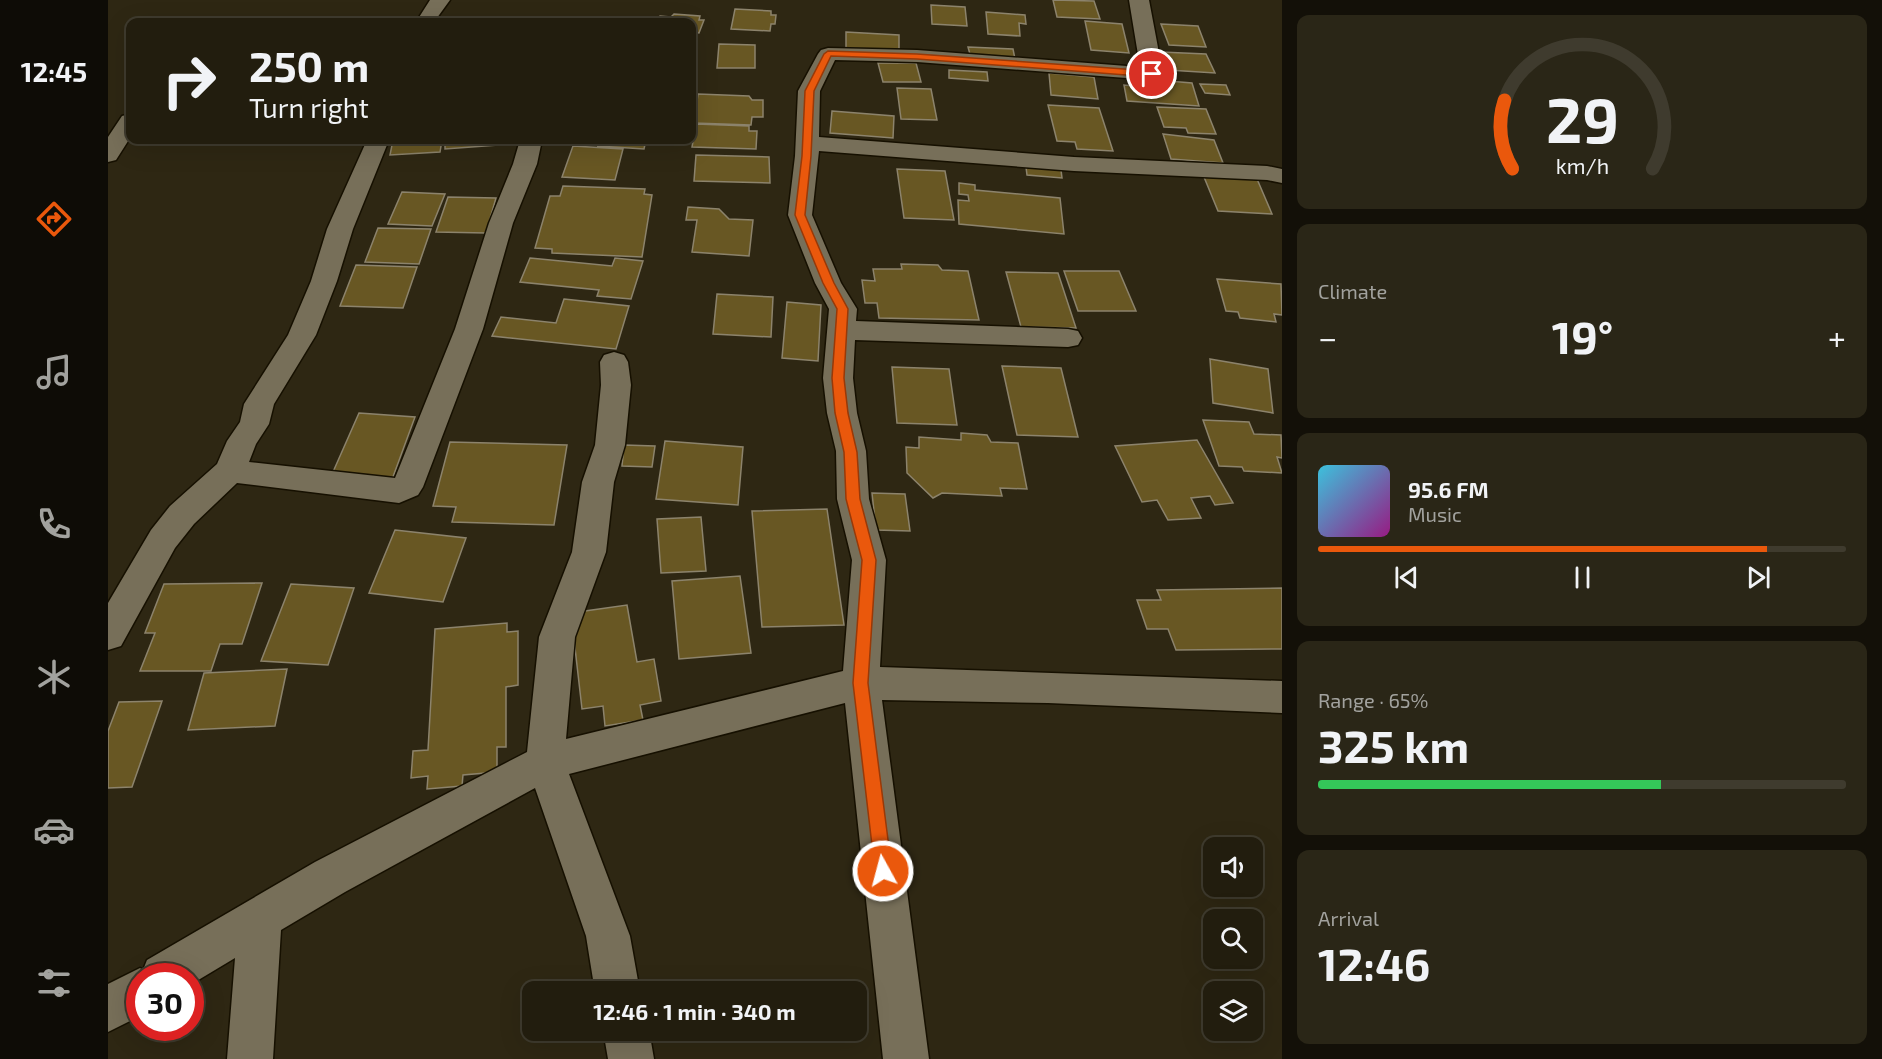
<!DOCTYPE html>
<html lang="en">
<head>
<meta charset="utf-8">
<style>
  body { margin:0; font-family:"Exo 2",sans-serif; background:#2a2617; color:#f1f3f6; height:100vh; display:flex; flex-direction:column; font-size:22px; white-space:nowrap }
  * { box-sizing:border-box; margin:0 }
  p { font-size:20px; color:#a2a29e }
  .icon { flex:none; width:33px; height:33px; fill:none; stroke:currentColor; stroke-width:2; stroke-linecap:round; stroke-linejoin:round }
  .map { position:relative; flex:1; overflow:hidden }
  .details { display:flex; flex-direction:column; gap:15px; padding:15px; background:#131008; width:600px }
  .details>* { flex:none }
  .top-card { position:absolute; left:18px; top:18px; width:570px; height:126px; border-radius:12px; box-shadow:0 6px 24px #0002,0 0 0 2px #3f3b2e; background:#221d0e; color:#f1f3f6; overflow:hidden }
  .controls { position:absolute; left:1095px; top:837px; display:grid; gap:12px }
  .controls a { display:grid; place-items:center; width:60px; height:60px; border-radius:12px; background:#221d0e; box-shadow:0 6px 24px #0002,0 0 0 2px #3f3b2e; font-size:30px }
  .speed { position:absolute; left:18px; top:963px; display:flex; gap:12px; font-size:30px; font-weight:700; text-align:center }
  .speed>* { display:grid; place-content:center; width:78px; height:78px; border-radius:50%; background:#221d0e; box-shadow:0 6px 24px #0002,0 0 0 2px #3f3b2e; line-height:1 }
  .speed .limit { border:9px solid #d22; background:#fff; color:#111 }
  .pin { position:absolute; display:grid; place-items:center; width:51px; height:51px; color:#fff; margin:-26px; border:3px solid #fff; border-radius:50%; box-shadow:0 2px 6px #0007 }
  .me { position:absolute; width:66px; margin:-33px; rotate:353deg; stroke-linejoin:round; filter:drop-shadow(0 0 4px #0008) }
  .turn { display:flex; align-items:center; gap:21px; height:126px; padding:0 24px; font-size:27px }
  .turn .icon { width:78px; height:78px; stroke-width:2.5 }
  .turn b { display:block; font-size:42px; line-height:51px }
  .big { font-size:45px; font-weight:700; line-height:1.1 }
  .details .tile { flex:1; display:flex; flex-direction:column; justify-content:center; gap:9px; min-width:0; padding:0 21px; border-radius:12px; background:#2a2617 }
  .details .dial { align-items:center; gap:0 }
  .dial svg { height:156px; overflow:visible; fill:none; stroke:#3f3b2e; stroke-width:7; stroke-linecap:round; text-anchor:middle }
  .dial text { fill:#f1f3f6; stroke:none }
  .song { display:flex; align-items:center; gap:18px }
  .cover { width:72px; height:72px; border-radius:9px; background:linear-gradient(135deg,hsl(190 70% 55%),hsl(310 70% 35%)) }
  .played { height:6px; border-radius:3px; background:linear-gradient(90deg,#ea580c 85%,#3f3b2e 85%) }
  .keys { display:flex; justify-content:space-around; direction:ltr }
  .heat { display:flex; justify-content:space-between; align-items:center; font-size:33px; direction:ltr }
  .charge { height:9px; border-radius:4px; background:linear-gradient(90deg,#34c759 65%,#3f3b2e 0) }
  .trip { position:absolute; left:414px; top:981px; width:345px; height:60px; border-radius:12px; background:#221d0e; box-shadow:0 6px 24px #0002,0 0 0 2px #3f3b2e; font-weight:700; line-height:60px; text-align:center }
  main { display:flex; flex:1; min-height:0 }
  .tabs { display:flex; flex-direction:column; width:108px; justify-content:space-around; align-items:center; background:#0e0c06; color:#a2a29e }
  .tabs .icon { width:42px; height:42px }
  .tabs .current { color:#ea580c }
  .tabs b { font-size:27px; color:#f1f3f6 }
  .map>svg:first-child { display:block }
  .building { fill:#685723; stroke:#8c836c; stroke-width:1.5 }
  .lines { fill:none; stroke-linecap:round; stroke-linejoin:round }
  .minor-casing { stroke:#161000; stroke-width:3 }
  .minor { fill:#776f59; fill-rule:evenodd }
  .route { fill:#ea580c; stroke:#983908; stroke-width:1.5 }
</style>
</head>
<body>
<main>
<nav class="tabs">
<b>12:45</b>
<svg class="icon current" aria-label="directions" viewBox="0 0 24 24"><path d="M12 3l9 9-9 9-9-9zM9 14v-3h6M13 9l2 2-2 2"/></svg>
<svg class="icon" aria-label="music" viewBox="0 0 24 24"><path d="M9 18V5l10-2v13"/><circle cx="6" cy="18" r="3"/><circle cx="16" cy="16" r="3"/></svg>
<svg class="icon" aria-label="phone" viewBox="0 0 24 24"><path d="M5 4h4l2 5-3 2q2 4 5 5l2-3 5 2v4C11 20 4 13 5 4z"/></svg>
<svg class="icon" aria-label="climate" viewBox="0 0 24 24"><path d="M12 3v18M4 7l16 10M4 17L20 7"/></svg>
<svg class="icon" aria-label="car" viewBox="0 0 24 24"><path d="M5 17H2v-5l4-1 3-4h7l3 4 3 1v5h-3M9 17h6M6 11h13"/><circle cx="7" cy="17" r="2"/><circle cx="17" cy="17" r="2"/></svg>
<svg class="icon" aria-label="filters" viewBox="0 0 24 24"><path d="M4 7h16M4 17h16"/><circle cx="9" cy="7" r="2"/><circle cx="15" cy="17" r="2"/></svg>
</nav>
<div class="map">
<svg width="1174" height="1059" viewBox="0 0 1174 1059">
  <rect width="100%" height="100%" fill="#2e2713"/>
  <!-- building -->
  <path class="building" d="M945,0L986,1L992,19L949,17Z
    M823,5L857,7L859,26L824,24Z
    M627,9L663,11V15H668L667,24H663L662,31L623,29Z
    M878,12L917,15L918,24L911,23L912,36L880,34Z
    M566,14L592,16L591,20H596L591,33L584,32V35V22H549L552,16L563,17Z
    M977,21L1014,24L1021,53L983,50Z
    M1053,24L1090,26L1098,47L1061,45Z
    M738,32L791,35V51L738,48Z
    M611,44L647,45V68H609Z
    M860,47L905,49L907,59L863,58Z
    M1053,52L1098,54L1107,73L1060,70Z
    M770,63H808L813,82H775Z
    M841,70L879,72L880,81L841,78Z
    M941,73L986,77L990,99L943,95Z
    M1024,78L1084,83L1091,106L1019,101L1016,85L1026,86Z
    M1092,84L1118,85L1122,95L1097,93Z
    M789,88L823,89L829,120L793,119Z
    M590,94L641,96L644,100H655V117H644L643,125L586,123Z
    M940,105L991,108L1005,151L969,149L967,142L949,141Z
    M1049,107L1098,109L1108,134L1080,133L1078,128L1056,127Z
    M724,111L786,116L785,138L722,133Z
    M588,124L641,126V131H649L648,149L584,147Z
    M1055,134L1106,140L1115,163L1063,159Z
    M285,140H334L332,152L282,155Z
    M337,140H390V145L337,149Z
    M492,140H538L536,149L490,146Z
    M465,146L515,149L507,180L454,177Z
    M588,155L661,157L662,183L586,181Z
    M918,167L953,170L954,178L919,175Z
    M789,169L837,171L846,220L796,218Z
    M1096,177L1149,179L1164,214L1110,211Z
    M851,183L867,185V190L952,198L956,234L851,224L850,200L861,201L860,195L851,194Z
    M455,186L537,189L536,194L544,195L534,257L444,253V249L427,248L442,196H452Z
    M294,192L337,194L324,226L280,224Z
    M340,197L388,198L378,233L328,232Z
    M580,207L611,209L621,219L645,220L641,256L584,252L589,220H578Z
    M270,228L323,229L311,264L257,262Z
    M422,258L504,266L507,258L535,261L523,299L489,296L491,290L412,282Z
    M793,264L830,265L834,270L860,271L871,320L771,318L769,303H757L754,280L767,281L765,269H794Z
    M248,265L309,267L295,308L232,306Z
    M956,271H1011L1028,311H970Z
    M898,272L950,273L968,328L913,327Z
    M1109,279L1173,284L1174,315L1166,314L1168,322L1132,318L1130,312L1118,311Z
    M609,294L665,297L663,337L605,334Z
    M456,299L521,306L508,349L384,336L393,317L448,323Z
    M679,302L713,305L710,361L674,358Z
    M1102,359L1160,369L1165,413L1105,403Z
    M894,366L953,368L970,437L909,435Z
    M784,367L841,369L849,425L789,423Z
    M251,413L307,417L282,485L221,481Z
    M1095,420L1141,422L1146,434L1173,435L1174,458L1169,457L1174,473L1136,471L1134,467L1111,466Z
    M853,433L879,435L883,442L910,443L919,489L892,488L894,496L834,493L825,498L799,473L798,447L811,448V437L853,440Z
    M1089,440L1125,503L1107,505L1102,496L1083,498L1093,518L1060,520L1049,500L1034,502L1007,446Z
    M557,441L635,447L630,505L548,499Z
    M342,442L459,445L446,525L344,522L348,507L325,506Z
    M516,445L547,446L544,467L514,466Z
    M764,493L797,494L802,531L768,530Z
    M719,509L736,625L654,627L644,511Z
    M593,517L598,571L553,573L549,519Z
    M287,530L358,538L335,602L261,593Z
    M632,576L643,653L571,659L564,581Z
    M154,583L134,644H112L103,671H32L47,633H37L56,584Z
    M183,584L246,588L220,665L153,661Z
    M1174,588V649L1068,650L1060,629H1039L1029,600H1053L1049,590Z
    M519,605L529,662L546,659L553,701L532,705L535,720L497,726L495,706L474,709L463,613Z
    M399,623V632L410,631V685L398,687V747H389V772L355,775L354,786L319,789L320,776L303,778L305,751L320,750L327,629Z
    M179,669L167,726L80,730L96,673Z
    M54,701L24,787L0,788V731L11,702Z"/>
  <g class="lines">
    <defs>
      <path id="minor" d="M322,0H342L326,22H308Z
        M1021,0H1041L1055,74L1051,78L1044,80L809,62L727,60L712,91L711,137L966,157L1159,166L1174,169V183L1159,180L966,171L711,151L704,215L733,283L749,309L748,321L960,329L970,331L974,338L970,345L960,347L747,340L745,378L749,413L758,451L761,499L778,560L772,667L1174,681V713L940,703L774,700L821,1059H775L737,703L461,774L522,936L532,992H487L478,936L427,788L237,892L173,930L165,1059H119L127,958L82,985V976H32V1016L0,1032V984L32,968L35,970L39,960L207,862L419,752L431,637L464,552L474,482L487,445L493,385L492,362L496,355L506,352L516,355L520,362L523,385L517,445L506,482L498,552L467,637L458,739L735,671L744,560L729,499L728,451L719,413L715,378L721,309L707,283L680,215L687,156L690,91L710,54L713,50L720,48L809,50L1032,67Z
        M22,114V138L8,160L0,162V137L14,116Z
        M259,140H281L245,229L229,281L208,335L166,404L161,424L148,444L141,462L287,478L347,329L381,223L405,164L412,140H434L429,164L405,223L375,329L315,487L310,495L291,503L129,483L86,524L67,548L13,646L0,650V603L43,530L62,506L109,464L119,441L132,422L136,404L180,335L203,281L219,229Z
        M495,1030H541L546,1059H500Z"/>
    </defs>
    <!-- minor casing -->
    <use href="#minor" class="minor-casing"/>
    <!-- minor -->
    <use href="#minor" class="minor"/>
  </g>
  <!-- route -->
  <path class="route" d="M720,51L809,54L1044,71L1049,74L1044,77L809,59L723,56L706,91L703,156L697,215L726,283L740,309L736,378L740,413L749,452L752,499L768,560L760,683L784,871L781,877L775,880L769,877L767,871L745,683L754,560L738,499L736,452L727,413L724,378L729,309L715,283L687,215L694,156L697,91L716,54Z"/>
</svg>
<div class="controls">
<a><svg class="icon" aria-label="sound" viewBox="0 0 24 24"><path d="M4 9h4l5-4v14l-5-4H4zM17 9q2 3 0 6"/></svg></a>
<a><svg class="icon" aria-label="search" viewBox="0 0 24 24"><circle cx="10" cy="10" r="6"/><path d="M15 15l6 6"/></svg></a>
<a><svg class="icon" aria-label="layers" viewBox="0 0 24 24"><path d="M12 4l9 5-9 5-9-5zM3 14l9 5 9-5"/></svg></a>
</div>
<div class="speed"><div class="limit">30</div></div>
<div class="pin" style="left:1044px;top:74px;background:#d93025"><svg class="icon" aria-label="arrive" viewBox="0 0 24 24"><path d="M6 21V4h12l-3 4 3 4H6"/></svg></div>
<svg class="me" style="left:775px;top:871px" viewBox="-20 -20 40 40"><circle r="17" fill="#ea580c" stroke="#fff" stroke-width="3"/><path d="M0-11L8 9 0 5-8 9z" fill="#fff"/></svg>
<div class="trip">12:46 · 1 min · 340 m</div>
<div class="top-card">
<div class="turn"><svg class="icon" aria-label="right" viewBox="0 0 24 24"><path d="M7 20v-9h11M14 6l5 5-5 5"/></svg><div><b>250 m</b>Turn right</div></div>
</div>
</div>
<section class="details">
<div class="tile dial"><svg viewBox="0 0 100 80">
<path d="M14 69A42 42 0 1 1 86 69"/>
<path d="M14 69A42 42 0 0 1 10 34" stroke="#ea580c"/>
<text x="50" y="56" font-size="32" font-weight="700">29</text>
<text x="50" y="72" font-size="11">km/h</text>
</svg></div>
<div class="tile"><p>Climate</p>
<div class="heat"><a>−</a><b class="big">19°</b><a>+</a></div>
</div>
<div class="tile">
<div class="song"><i class="cover"></i><div><b>95.6 FM</b><p>Music</p></div></div>
<div class="played"></div>
<div class="keys"><svg class="icon" aria-label="previous" viewBox="0 0 24 24"><path d="M18 5L8 12l10 7zM5 5v14"/></svg><svg class="icon" aria-label="pause" viewBox="0 0 24 24"><path d="M8 5v14M16 5v14"/></svg><svg class="icon" aria-label="next" viewBox="0 0 24 24"><path d="M6 5l10 7-10 7zM19 5v14"/></svg></div>
</div>
<div class="tile"><p>Range · 65%</p><b class="big">325 km</b><div class="charge"></div></div>
<div class="tile"><p>Arrival</p><b class="big">12:46</b></div>
</section>
</main>
</body>
</html>
